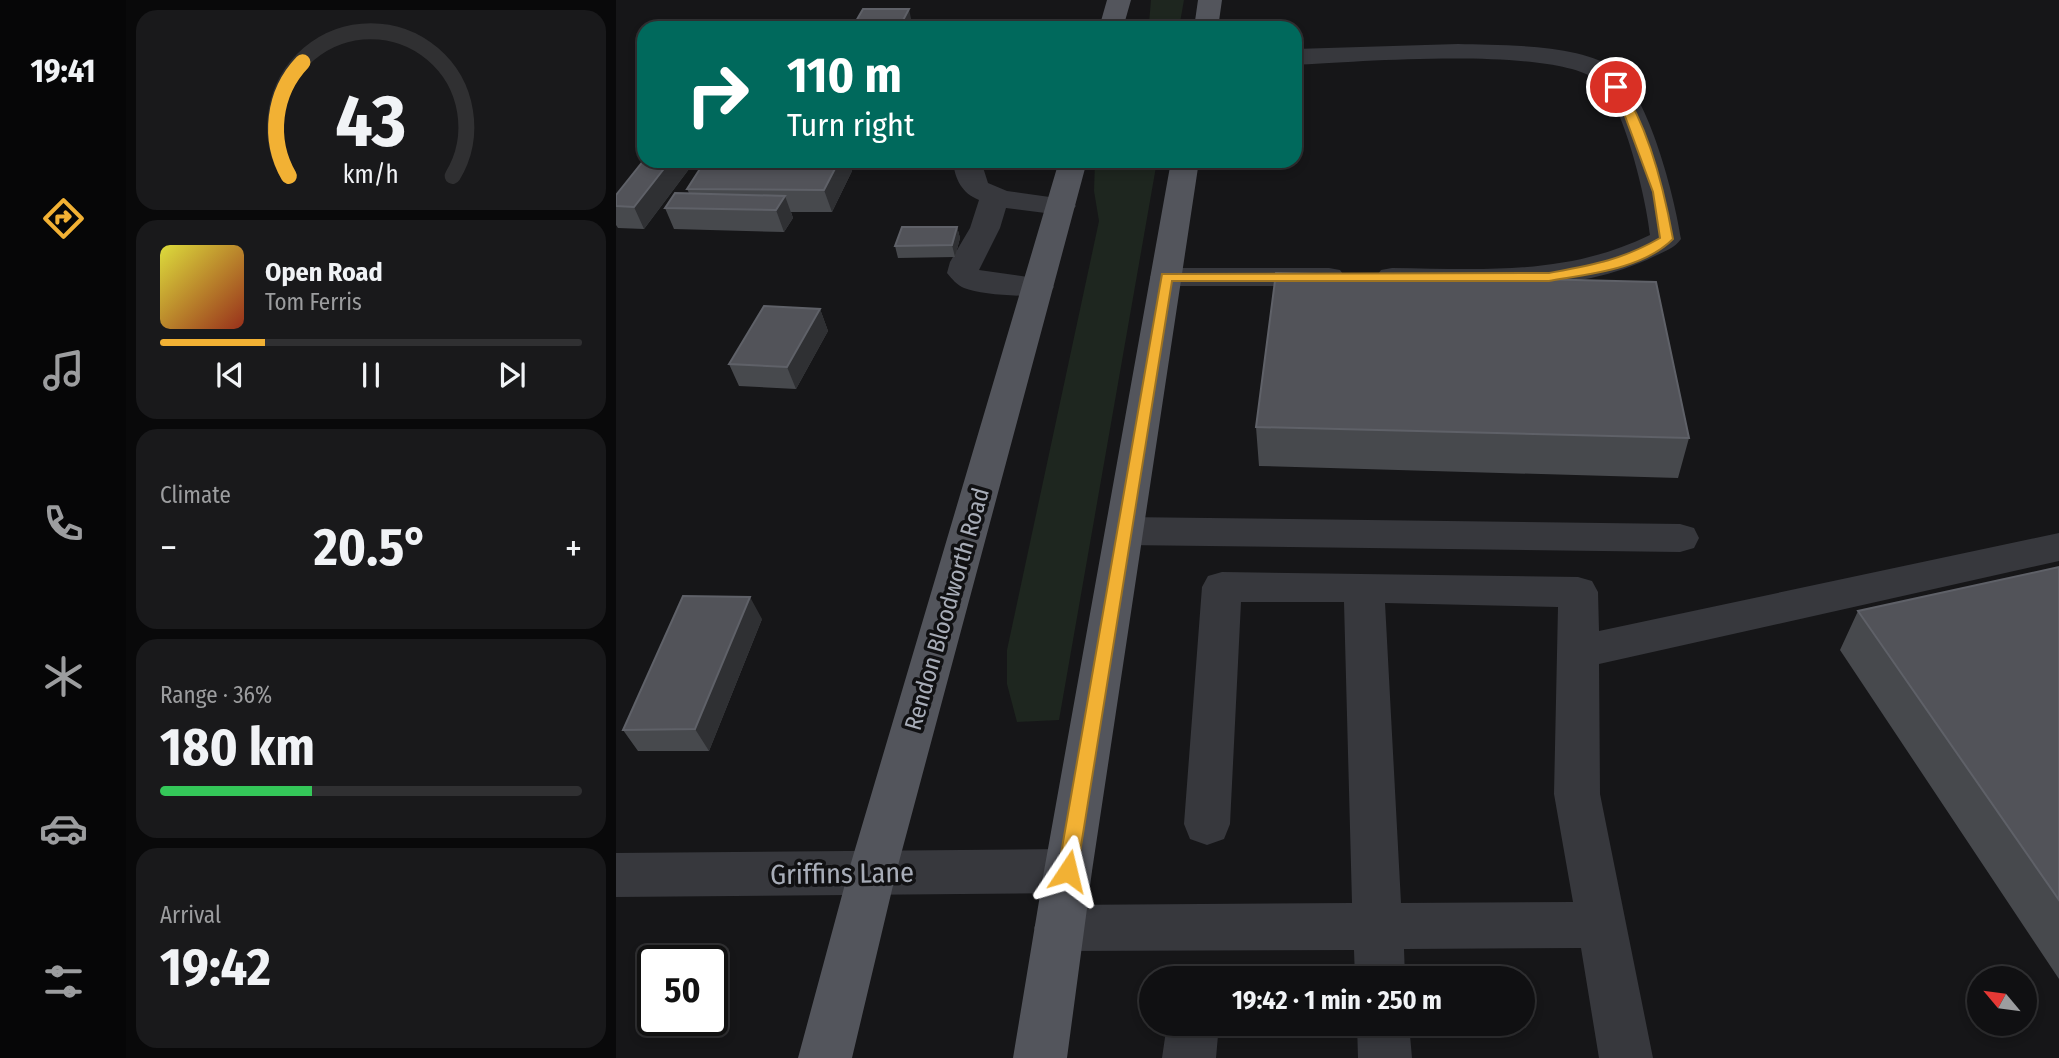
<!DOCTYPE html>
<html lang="en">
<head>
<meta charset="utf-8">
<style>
  body { margin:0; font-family:"Fira Sans Condensed",sans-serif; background:#19191b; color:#f1f3f6; height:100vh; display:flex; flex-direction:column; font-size:26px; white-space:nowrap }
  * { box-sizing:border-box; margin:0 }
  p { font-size:23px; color:#9c9d9f }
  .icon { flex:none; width:38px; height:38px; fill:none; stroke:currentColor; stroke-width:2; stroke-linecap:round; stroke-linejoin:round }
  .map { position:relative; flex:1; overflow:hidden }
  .sheet { display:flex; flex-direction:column; gap:10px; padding:10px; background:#09090a; width:490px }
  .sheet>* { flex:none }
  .banner { position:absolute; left:21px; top:21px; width:665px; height:147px; border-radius:21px; box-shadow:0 4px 10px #0003,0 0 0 2px #303032; background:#00695c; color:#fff; overflow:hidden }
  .needle { width:46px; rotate:299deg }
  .controls { position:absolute; left:1351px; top:966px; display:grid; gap:14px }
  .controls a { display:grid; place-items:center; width:70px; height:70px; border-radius:50%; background:#101012; box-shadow:0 4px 10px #0003,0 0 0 2px #303032; font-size:35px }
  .speed { position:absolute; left:21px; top:945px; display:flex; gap:14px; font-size:35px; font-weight:700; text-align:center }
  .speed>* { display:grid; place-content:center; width:91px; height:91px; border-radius:50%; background:#101012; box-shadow:0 4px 10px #0003,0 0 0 2px #303032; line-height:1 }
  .speed .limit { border:4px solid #111; border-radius:10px; background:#fff; color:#111 }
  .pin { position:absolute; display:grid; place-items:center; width:60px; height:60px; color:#fff; margin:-30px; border:4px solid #fff; border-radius:50%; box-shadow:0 2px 7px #0007 }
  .me { position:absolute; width:77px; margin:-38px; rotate:10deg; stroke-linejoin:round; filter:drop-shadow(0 0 5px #0008) }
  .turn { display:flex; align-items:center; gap:24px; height:147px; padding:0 35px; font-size:32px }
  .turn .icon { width:91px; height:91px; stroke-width:2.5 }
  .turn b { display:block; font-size:49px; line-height:60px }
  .big { font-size:52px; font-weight:700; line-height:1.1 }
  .sheet .card { flex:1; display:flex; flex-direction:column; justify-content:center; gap:10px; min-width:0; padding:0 24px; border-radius:21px; background:#19191b }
  .sheet .dial { align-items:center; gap:0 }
  .dial svg { height:182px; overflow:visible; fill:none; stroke:#303032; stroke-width:7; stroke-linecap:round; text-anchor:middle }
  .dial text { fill:#f1f3f6; stroke:none }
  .song { display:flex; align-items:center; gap:21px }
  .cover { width:84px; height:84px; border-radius:10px; background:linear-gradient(135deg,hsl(60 70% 55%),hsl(10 70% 35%)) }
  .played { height:7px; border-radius:4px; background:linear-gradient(90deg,#f2b134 25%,#303032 25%) }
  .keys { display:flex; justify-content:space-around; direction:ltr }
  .heat { display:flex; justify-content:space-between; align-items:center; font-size:38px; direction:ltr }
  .charge { height:10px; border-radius:5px; background:linear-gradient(90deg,#34c759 36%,#303032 0) }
  .trip { position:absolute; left:523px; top:966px; width:396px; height:70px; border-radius:35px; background:#101012; box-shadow:0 4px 10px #0003,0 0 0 2px #303032; font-weight:700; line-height:70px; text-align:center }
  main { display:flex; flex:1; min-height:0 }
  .tab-bar { display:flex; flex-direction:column; width:126px; justify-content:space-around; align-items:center; background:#060607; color:#9c9d9f }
  .tab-bar .icon { width:49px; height:49px }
  .tab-bar .current { color:#f2b134 }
  .tab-bar b { font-size:32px; color:#f1f3f6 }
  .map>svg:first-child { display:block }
  .green { fill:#1e261f }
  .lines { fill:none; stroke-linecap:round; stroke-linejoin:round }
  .minor { fill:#37383d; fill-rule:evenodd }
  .major { fill:#53555c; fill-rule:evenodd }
  .wall { fill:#47494d }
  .shaded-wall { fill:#2f3033 }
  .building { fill:#525359; stroke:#5f6168; stroke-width:2 }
  .route { fill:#f2b134; stroke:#9d7322; stroke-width:2 }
  .labels { text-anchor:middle; stroke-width:7; stroke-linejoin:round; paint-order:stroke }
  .street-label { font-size:24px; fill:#a8adb8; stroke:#111113 }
  .near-street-label { font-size:28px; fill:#a8adb8; stroke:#111113 }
</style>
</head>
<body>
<main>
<nav class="tab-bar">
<b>19:41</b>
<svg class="icon current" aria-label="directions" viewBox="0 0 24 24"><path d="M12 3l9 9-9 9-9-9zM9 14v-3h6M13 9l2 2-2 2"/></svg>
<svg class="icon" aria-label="music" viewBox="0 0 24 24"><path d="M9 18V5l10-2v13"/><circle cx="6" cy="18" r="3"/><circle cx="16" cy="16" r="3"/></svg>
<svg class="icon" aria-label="phone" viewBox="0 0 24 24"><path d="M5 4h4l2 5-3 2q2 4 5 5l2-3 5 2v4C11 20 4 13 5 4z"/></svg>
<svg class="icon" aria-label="climate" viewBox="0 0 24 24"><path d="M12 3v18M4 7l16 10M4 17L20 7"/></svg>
<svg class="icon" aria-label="car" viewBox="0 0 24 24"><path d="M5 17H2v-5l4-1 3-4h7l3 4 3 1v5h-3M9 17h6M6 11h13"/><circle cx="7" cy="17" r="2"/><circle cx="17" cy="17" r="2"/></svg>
<svg class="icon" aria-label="filters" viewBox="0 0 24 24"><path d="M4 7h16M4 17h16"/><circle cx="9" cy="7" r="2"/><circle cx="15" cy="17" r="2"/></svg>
</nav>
<section class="sheet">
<div class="card dial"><svg viewBox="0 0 100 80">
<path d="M14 69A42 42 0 1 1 86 69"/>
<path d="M14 69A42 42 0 0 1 20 19" stroke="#f2b134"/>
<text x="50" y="56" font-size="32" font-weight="700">43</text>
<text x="50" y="72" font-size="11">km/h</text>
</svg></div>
<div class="card">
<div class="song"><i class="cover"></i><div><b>Open Road</b><p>Tom Ferris</p></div></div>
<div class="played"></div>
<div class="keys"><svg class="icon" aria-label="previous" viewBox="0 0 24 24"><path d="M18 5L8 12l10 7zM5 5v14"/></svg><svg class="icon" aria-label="pause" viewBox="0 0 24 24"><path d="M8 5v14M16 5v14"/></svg><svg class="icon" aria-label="next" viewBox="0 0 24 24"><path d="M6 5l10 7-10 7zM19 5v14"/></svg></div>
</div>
<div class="card"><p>Climate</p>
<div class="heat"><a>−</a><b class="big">20.5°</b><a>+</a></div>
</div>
<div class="card"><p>Range · 36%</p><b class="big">180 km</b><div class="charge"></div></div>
<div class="card"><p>Arrival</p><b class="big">19:42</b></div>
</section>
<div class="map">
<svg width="1443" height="1058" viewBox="0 0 1443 1058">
  <rect width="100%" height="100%" fill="#161618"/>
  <!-- green -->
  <path class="green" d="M535,0H568L563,28H536L533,23Z
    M479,161H541L443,720L401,722L391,684V650L483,221L478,191Z"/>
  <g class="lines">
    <!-- minor -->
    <path class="minor" d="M842,44C884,45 968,44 1000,70C1033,96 1059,198 1065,239C1059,248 1049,251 1039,256C958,296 863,287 776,286L765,284L760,277L765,270L776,268C867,269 950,276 1034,235C1031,202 1007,99 981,80C934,46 742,62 679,65V49Z
      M337,161H365L372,183L391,191L455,200L460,206L455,212L445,215L390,208L384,228L363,270L433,280L438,287L433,294C415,298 366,295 348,288C341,285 336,279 331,273L334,262L354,228L363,200C346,193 339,180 337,161Z
      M550,268H713L724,270L729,277L724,284L713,286H550L539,284L534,277L539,270Z
      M508,517L1064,524L1078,528L1083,538L1078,548L1064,552L508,545L494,541L489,531L494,521Z
      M1443,533V561L983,664L984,794L1037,1058H983L965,948L788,949L789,978H739L738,950L443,951L425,945L418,928L425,911L443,905L736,903L728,602H625L614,824L608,839L591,845L574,839L568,824L586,587L592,576L606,572L962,577L976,581L982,592L983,631ZM769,603L942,607L938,794L957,902L785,903Z
      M452,849L469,855L476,871L469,887L452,893L0,897V853Z
      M551,1024H603L600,1058H546Z
      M741,1024H793L796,1058H742Z"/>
    <!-- major -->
    <path class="major" d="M491,0H515L507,28H483Z
      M582,0H606L602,28H578Z
      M443,161H471L280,873L236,1058H182L232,873Z
      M555,161H583L476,871L451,1058H397L428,871Z"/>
  </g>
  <!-- wall -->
  <path class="wall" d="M28,161H79L28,229L2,228L0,225V195Z
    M89,161H233L236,171L216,212H175L177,218L168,232L58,229L49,208L73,193L71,189Z
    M341,227L344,238L339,257L282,258L279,246Z
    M204,309L212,331L180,389L123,386L113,364Z
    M640,427L1073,438L1062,478L643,466Z
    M1443,567V979L1224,650L1242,611Z
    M146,619L93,751H22L7,730Z"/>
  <!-- shaded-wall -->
  <path class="shaded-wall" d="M293,9L297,28H283Z
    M54,161H79L28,229L18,207Z
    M223,161H233L236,171L216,212L208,190Z
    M169,196L177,218L168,232L160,210Z
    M341,227L344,238L339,257L336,245Z
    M204,309L212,331L180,389L171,367Z
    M134,597L146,619L93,751L79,729Z"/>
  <!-- building -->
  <path class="building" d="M247,9H293L283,28H236Z
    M28,160L54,161L18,207L0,206V195Z
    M89,161H223L208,190L71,189Z
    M59,193L169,196L160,210L49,208Z
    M286,227H341L336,245L279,246Z
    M660,273L1040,282L1073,438L640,427Z
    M148,306L204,309L171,367L113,364Z
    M1443,567V900L1242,611Z
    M67,596L134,597L79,729L7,730Z"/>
  <!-- route -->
  <path class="route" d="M996,85H1004C1033,127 1048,189 1057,239C1027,269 973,274 933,281H556L461,871L459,877L452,880L444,877L442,871L546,274L933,273C976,265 1006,260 1044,238L1037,192L1003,100L994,87Z"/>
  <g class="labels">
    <!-- street labels -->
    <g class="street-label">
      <text transform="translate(331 609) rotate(-74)" y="8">Rendon Bloodworth Road</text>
    </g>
    <!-- near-street labels -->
    <g class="near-street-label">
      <text transform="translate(226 873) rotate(-1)" y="10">Griffins Lane</text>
    </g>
  </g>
</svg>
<div class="controls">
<a><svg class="needle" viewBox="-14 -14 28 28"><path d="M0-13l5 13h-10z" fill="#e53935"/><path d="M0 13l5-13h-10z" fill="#9c9d9f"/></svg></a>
</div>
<div class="speed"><div class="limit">50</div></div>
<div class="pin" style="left:1000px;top:87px;background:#d93025"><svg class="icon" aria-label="arrive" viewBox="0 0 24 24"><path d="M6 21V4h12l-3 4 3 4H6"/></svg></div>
<svg class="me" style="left:452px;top:871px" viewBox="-20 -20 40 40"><path d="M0-17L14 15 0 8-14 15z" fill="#f2b134" stroke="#fff" stroke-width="4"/></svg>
<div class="trip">19:42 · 1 min · 250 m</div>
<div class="banner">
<div class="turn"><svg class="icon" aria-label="right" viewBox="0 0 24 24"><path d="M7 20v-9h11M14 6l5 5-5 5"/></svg><div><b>110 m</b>Turn right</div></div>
</div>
</div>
</main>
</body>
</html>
